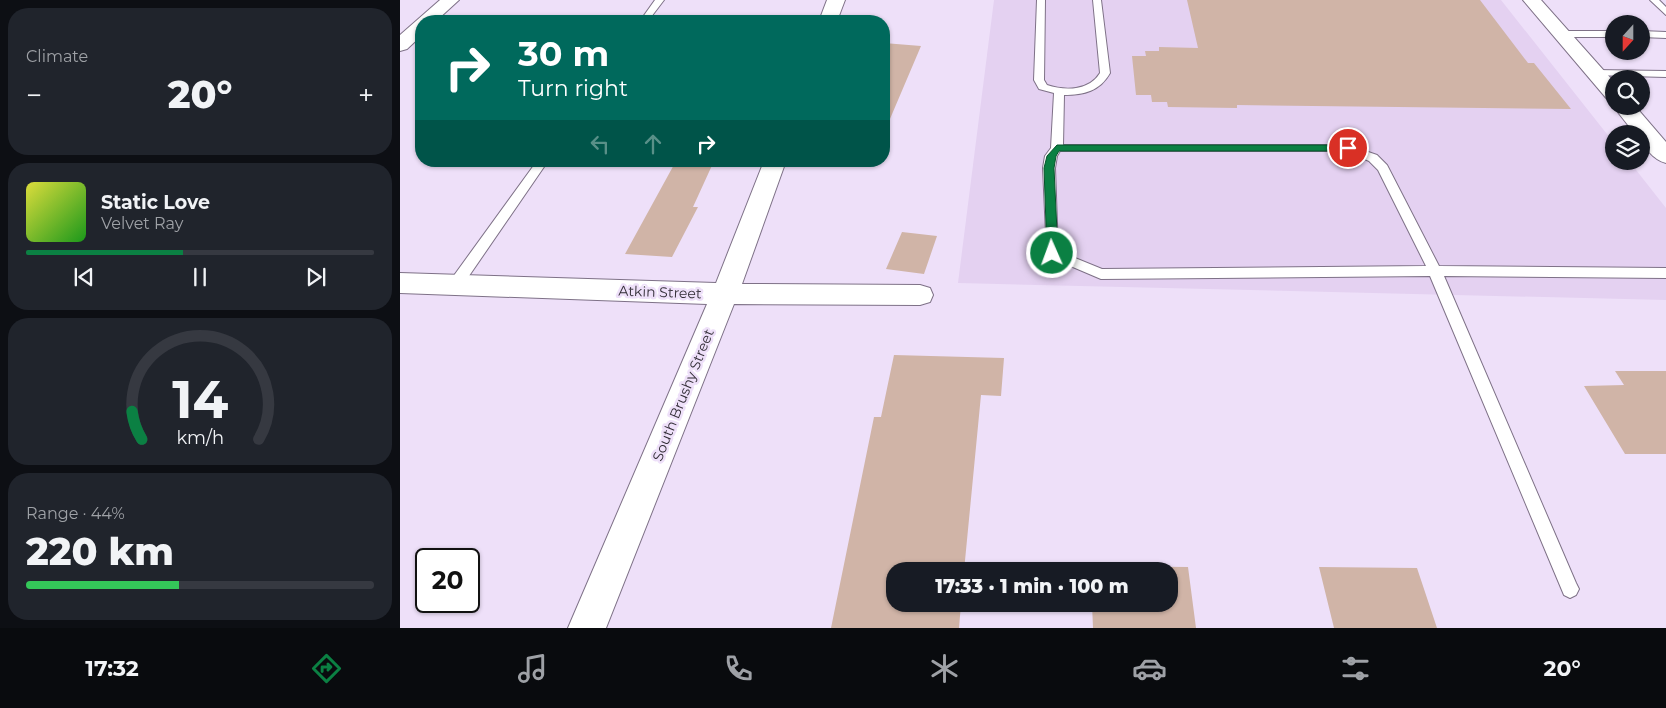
<!DOCTYPE html>
<html lang="en">
<head>
<meta charset="utf-8">
<style>
  body { margin:0; font-family:Montserrat,sans-serif; background:#20242c; color:#f1f3f6; height:100vh; display:flex; flex-direction:column; font-size:19px; white-space:nowrap }
  * { box-sizing:border-box; margin:0 }
  p { font-size:16px; color:#9ea1a6 }
  .icon { flex:none; width:28px; height:28px; fill:none; stroke:currentColor; stroke-width:2; stroke-linecap:round; stroke-linejoin:round }
  .map { position:relative; flex:1; overflow:hidden }
  .panel { display:flex; flex-direction:column; gap:8px; padding:8px; background:#0d0f14; width:400px }
  .panel>* { flex:none }
  .top-card { position:absolute; left:15px; top:15px; width:475px; height:152px; border-radius:20px; box-shadow:0 1px 4px #0004; background:#00695c; color:#fff; overflow:hidden }
  .needle { width:32px; rotate:201deg }
  .tools { position:absolute; left:1205px; top:15px; display:grid; gap:10px }
  .tools a { display:grid; place-items:center; width:45px; height:45px; border-radius:50%; background:#171b24; box-shadow:0 1px 4px #0004; font-size:25px }
  .speed { position:absolute; left:15px; top:548px; display:flex; gap:10px; font-size:25px; font-weight:700; text-align:center }
  .speed>* { display:grid; place-content:center; width:65px; height:65px; border-radius:50%; background:#171b24; box-shadow:0 1px 4px #0004; line-height:1 }
  .speed .limit { border:2px solid #111; border-radius:8px; background:#fff; color:#111 }
  .pin { position:absolute; display:grid; place-items:center; width:42px; height:42px; color:#fff; margin:-21px; border:2px solid #fff; border-radius:50%; box-shadow:0 1px 5px #0007 }
  .me { position:absolute; width:55px; margin:-28px; rotate:358deg; stroke-linejoin:round; filter:drop-shadow(0 0 4px #0008) }
  .turn { display:flex; align-items:center; gap:18px; height:105px; padding:0 20px; font-size:22px }
  .turn .icon { width:65px; height:65px; stroke-width:2.5 }
  .turn b { display:block; font-size:35px; line-height:42px }
  .lanes { display:flex; align-items:center; height:48px; padding:0 20px; background:#0003; justify-content:center; gap:25px; direction:ltr }
  .lanes .off { opacity:.35 }
  .big { font-size:38px; font-weight:800; line-height:1.1 }
  .panel .widget { flex:1; display:flex; flex-direction:column; justify-content:center; gap:8px; min-width:0; padding:0 18px; border-radius:20px; background:#20242c }
  .panel .dial { align-items:center; gap:0 }
  .dial svg { height:130px; overflow:visible; fill:none; stroke:#363941; stroke-width:7; stroke-linecap:round; text-anchor:middle }
  .dial text { fill:#f1f3f6; stroke:none }
  .song { display:flex; align-items:center; gap:15px }
  .cover { width:60px; height:60px; border-radius:8px; background:linear-gradient(135deg,hsl(60 70% 55%),hsl(120 70% 35%)) }
  .played { height:5px; border-radius:2px; background:linear-gradient(90deg,#0b8043 45%,#363941 45%) }
  .keys { display:flex; justify-content:space-around; direction:ltr }
  .heat { display:flex; justify-content:space-between; align-items:center; font-size:28px; direction:ltr }
  .charge { height:8px; border-radius:4px; background:linear-gradient(90deg,#34c759 44%,#363941 0) }
  .trip { position:absolute; left:486px; top:562px; width:292px; height:50px; border-radius:20px; background:#171b24; box-shadow:0 1px 4px #0004; font-weight:800; line-height:50px; text-align:center }
  .dock { display:flex; height:80px; justify-content:space-around; align-items:center; background:#090b0e; color:#9ea1a6 }
  .dock .icon { width:35px; height:35px }
  .dock .active { color:#0b8043 }
  .dock b { font-size:22px; color:#f1f3f6 }
  main { display:flex; flex:1; min-height:0 }
  .map>svg:first-child { display:block }
  .built { fill:#e4d1f1 }
  .building { fill:#d0b4a7 }
  .lines { fill:none; stroke-linecap:round; stroke-linejoin:round }
  .service-casing { stroke:#7e7187; stroke-width:2 }
  .minor-casing { stroke:#7e7187; stroke-width:2 }
  .primary-casing { stroke:#7e7187; stroke-width:2 }
  .service { fill:#fff; fill-rule:evenodd }
  .minor { fill:#fff; fill-rule:evenodd }
  .primary { fill:#fff; fill-rule:evenodd }
  .route { fill:#0b8043; stroke:#07532c }
  .labels { text-anchor:middle; stroke-width:5; stroke-linejoin:round; paint-order:stroke }
  .street-label { font-size:14px; fill:#312c35; stroke:#eee0f9 }
</style>
</head>
<body>
<main>
<section class="panel">
<div class="widget"><p>Climate</p>
<div class="heat"><a>−</a><b class="big">20°</b><a>+</a></div>
</div>
<div class="widget">
<div class="song"><i class="cover"></i><div><b>Static Love</b><p>Velvet Ray</p></div></div>
<div class="played"></div>
<div class="keys"><svg class="icon" aria-label="previous" viewBox="0 0 24 24"><path d="M18 5L8 12l10 7zM5 5v14"/></svg><svg class="icon" aria-label="pause" viewBox="0 0 24 24"><path d="M8 5v14M16 5v14"/></svg><svg class="icon" aria-label="next" viewBox="0 0 24 24"><path d="M6 5l10 7-10 7zM19 5v14"/></svg></div>
</div>
<div class="widget dial"><svg viewBox="0 0 100 80">
<path d="M14 69A42 42 0 1 1 86 69"/>
<path d="M14 69A42 42 0 0 1 8 52" stroke="#0b8043"/>
<text x="50" y="56" font-size="32" font-weight="700">14</text>
<text x="50" y="72" font-size="11">km/h</text>
</svg></div>
<div class="widget"><p>Range · 44%</p><b class="big">220 km</b><div class="charge"></div></div>
</section>
<div class="map">
<svg width="1266" height="628" viewBox="0 0 1266 628">
  <rect width="100%" height="100%" fill="#eee0f9"/>
  <!-- built -->
  <path class="built" d="M594,0H1101L1214,143V161H1229L1266,208V300L558,283Z"/>
  <!-- building -->
  <path class="building" d="M787,0H1080L1128,63H1134L1171,109L837,105V108L768,107L767,102H752L751,95H736L732,56H746L745,51H759V47L798,48Z
    M484,43L521,46L484,133Z
    M276,161H314L293,207H298L272,257L225,254Z
    M502,232L537,236L524,274L486,269Z
    M494,355L604,358L601,396L581,395L564,571H495V604H561L559,628H431L474,417H481Z
    M1215,371H1266V454H1225L1184,386L1224,385Z
    M691,566L788,567L796,628H693L692,604H770V571H691Z
    M919,567L1017,568L1037,628H934Z"/>
  <g class="lines">
    <defs>
      <path id="service" d="M255,0H264L248,21H240Z
        M637,0H645L644,80L647,85C665,91 689,91 700,73L693,0H701L710,73C700,91 684,95 664,95L663,145H948L977,155L987,165L1039,266L1266,268V278L1044,276L1176,583L1179,589L1176,595L1170,598L1164,595L1030,276L701,279L647,256L643,168L645,156L651,148L654,93L639,89L634,80ZM660,151H947L969,161L978,170L1026,266L702,269L658,251L655,168L657,156Z
        M1250,0H1259L1266,7V15Z
        M1214,31V37H1161L1156,34L1161,31Z
        M1241,31L1266,32V38L1241,37Z
        M1195,70L1266,71V77L1191,75V71Z
        M137,161H148L60,289H50L48,285L50,281Z"/>
      <path id="minor" d="M427,0H445L437,21H419Z
        M1123,0H1141L1214,82V101L1207,99Z
        M1214,104V106H1235L1266,142V163C1254,160 1241,146 1241,134H1235L1213,106Z
        M364,161H386L342,284L520,285L530,288L533,295L530,302L520,305L334,304L206,628H168L307,304L0,293V273L316,283Z"/>
      <path id="primary" d="M40,0H59L36,21H21V36L7,49L0,51V35Z"/>
    </defs>
    <!-- service casing -->
    <use href="#service" class="service-casing"/>
    <!-- minor casing -->
    <use href="#minor" class="minor-casing"/>
    <!-- primary casing -->
    <use href="#primary" class="primary-casing"/>
    <!-- service -->
    <use href="#service" class="service"/>
    <!-- minor -->
    <use href="#minor" class="minor"/>
    <!-- primary -->
    <use href="#primary" class="primary"/>
  </g>
  <!-- route -->
  <path class="route" d="M657,145H948L952,148L948,151H659L656,156L654,168L658,253L652,256L647,253L644,168L647,156Z"/>
  <g class="labels">
    <!-- street labels -->
    <g class="street-label">
      <text transform="translate(260 292) rotate(2)" y="5">Atkin Street</text>
      <text transform="translate(283 395) rotate(-68)" y="5">South Brushy Street</text>
    </g>
  </g>
</svg>
<div class="tools">
<a><svg class="needle" viewBox="-14 -14 28 28"><path d="M0-13l5 13h-10z" fill="#e53935"/><path d="M0 13l5-13h-10z" fill="#9ea1a6"/></svg></a>
<a><svg class="icon" aria-label="search" viewBox="0 0 24 24"><circle cx="10" cy="10" r="6"/><path d="M15 15l6 6"/></svg></a>
<a><svg class="icon" aria-label="layers" viewBox="0 0 24 24"><path d="M12 4l9 5-9 5-9-5zM3 14l9 5 9-5"/></svg></a>
</div>
<div class="speed"><div class="limit">20</div></div>
<div class="pin" style="left:948px;top:148px;background:#d93025"><svg class="icon" aria-label="arrive" viewBox="0 0 24 24"><path d="M6 21V4h12l-3 4 3 4H6"/></svg></div>
<svg class="me" style="left:652px;top:253px" viewBox="-20 -20 40 40"><circle r="17" fill="#0b8043" stroke="#fff" stroke-width="3"/><path d="M0-11L8 9 0 5-8 9z" fill="#fff"/></svg>
<div class="trip">17:33 · 1 min · 100 m</div>
<div class="top-card">
<div class="turn"><svg class="icon" aria-label="right" viewBox="0 0 24 24"><path d="M7 20v-9h11M14 6l5 5-5 5"/></svg><div><b>30 m</b>Turn right</div></div>
<div class="lanes"><svg class="icon off" aria-label="left" viewBox="0 0 24 24"><path d="M17 20v-9H6M10 6l-5 5 5 5"/></svg><svg class="icon off" aria-label="ahead" viewBox="0 0 24 24"><path d="M12 20V5M6 11l6-6 6 6"/></svg><svg class="icon" aria-label="right" viewBox="0 0 24 24"><path d="M7 20v-9h11M14 6l5 5-5 5"/></svg></div>
</div>
</div>
</main>
<nav class="dock">
<b>17:32</b>
<svg class="icon active" aria-label="directions" viewBox="0 0 24 24"><path d="M12 3l9 9-9 9-9-9zM9 14v-3h6M13 9l2 2-2 2"/></svg>
<svg class="icon" aria-label="music" viewBox="0 0 24 24"><path d="M9 18V5l10-2v13"/><circle cx="6" cy="18" r="3"/><circle cx="16" cy="16" r="3"/></svg>
<svg class="icon" aria-label="phone" viewBox="0 0 24 24"><path d="M5 4h4l2 5-3 2q2 4 5 5l2-3 5 2v4C11 20 4 13 5 4z"/></svg>
<svg class="icon" aria-label="climate" viewBox="0 0 24 24"><path d="M12 3v18M4 7l16 10M4 17L20 7"/></svg>
<svg class="icon" aria-label="car" viewBox="0 0 24 24"><path d="M5 17H2v-5l4-1 3-4h7l3 4 3 1v5h-3M9 17h6M6 11h13"/><circle cx="7" cy="17" r="2"/><circle cx="17" cy="17" r="2"/></svg>
<svg class="icon" aria-label="filters" viewBox="0 0 24 24"><path d="M4 7h16M4 17h16"/><circle cx="9" cy="7" r="2"/><circle cx="15" cy="17" r="2"/></svg>
<b>20°</b>
</nav>
</body>
</html>
